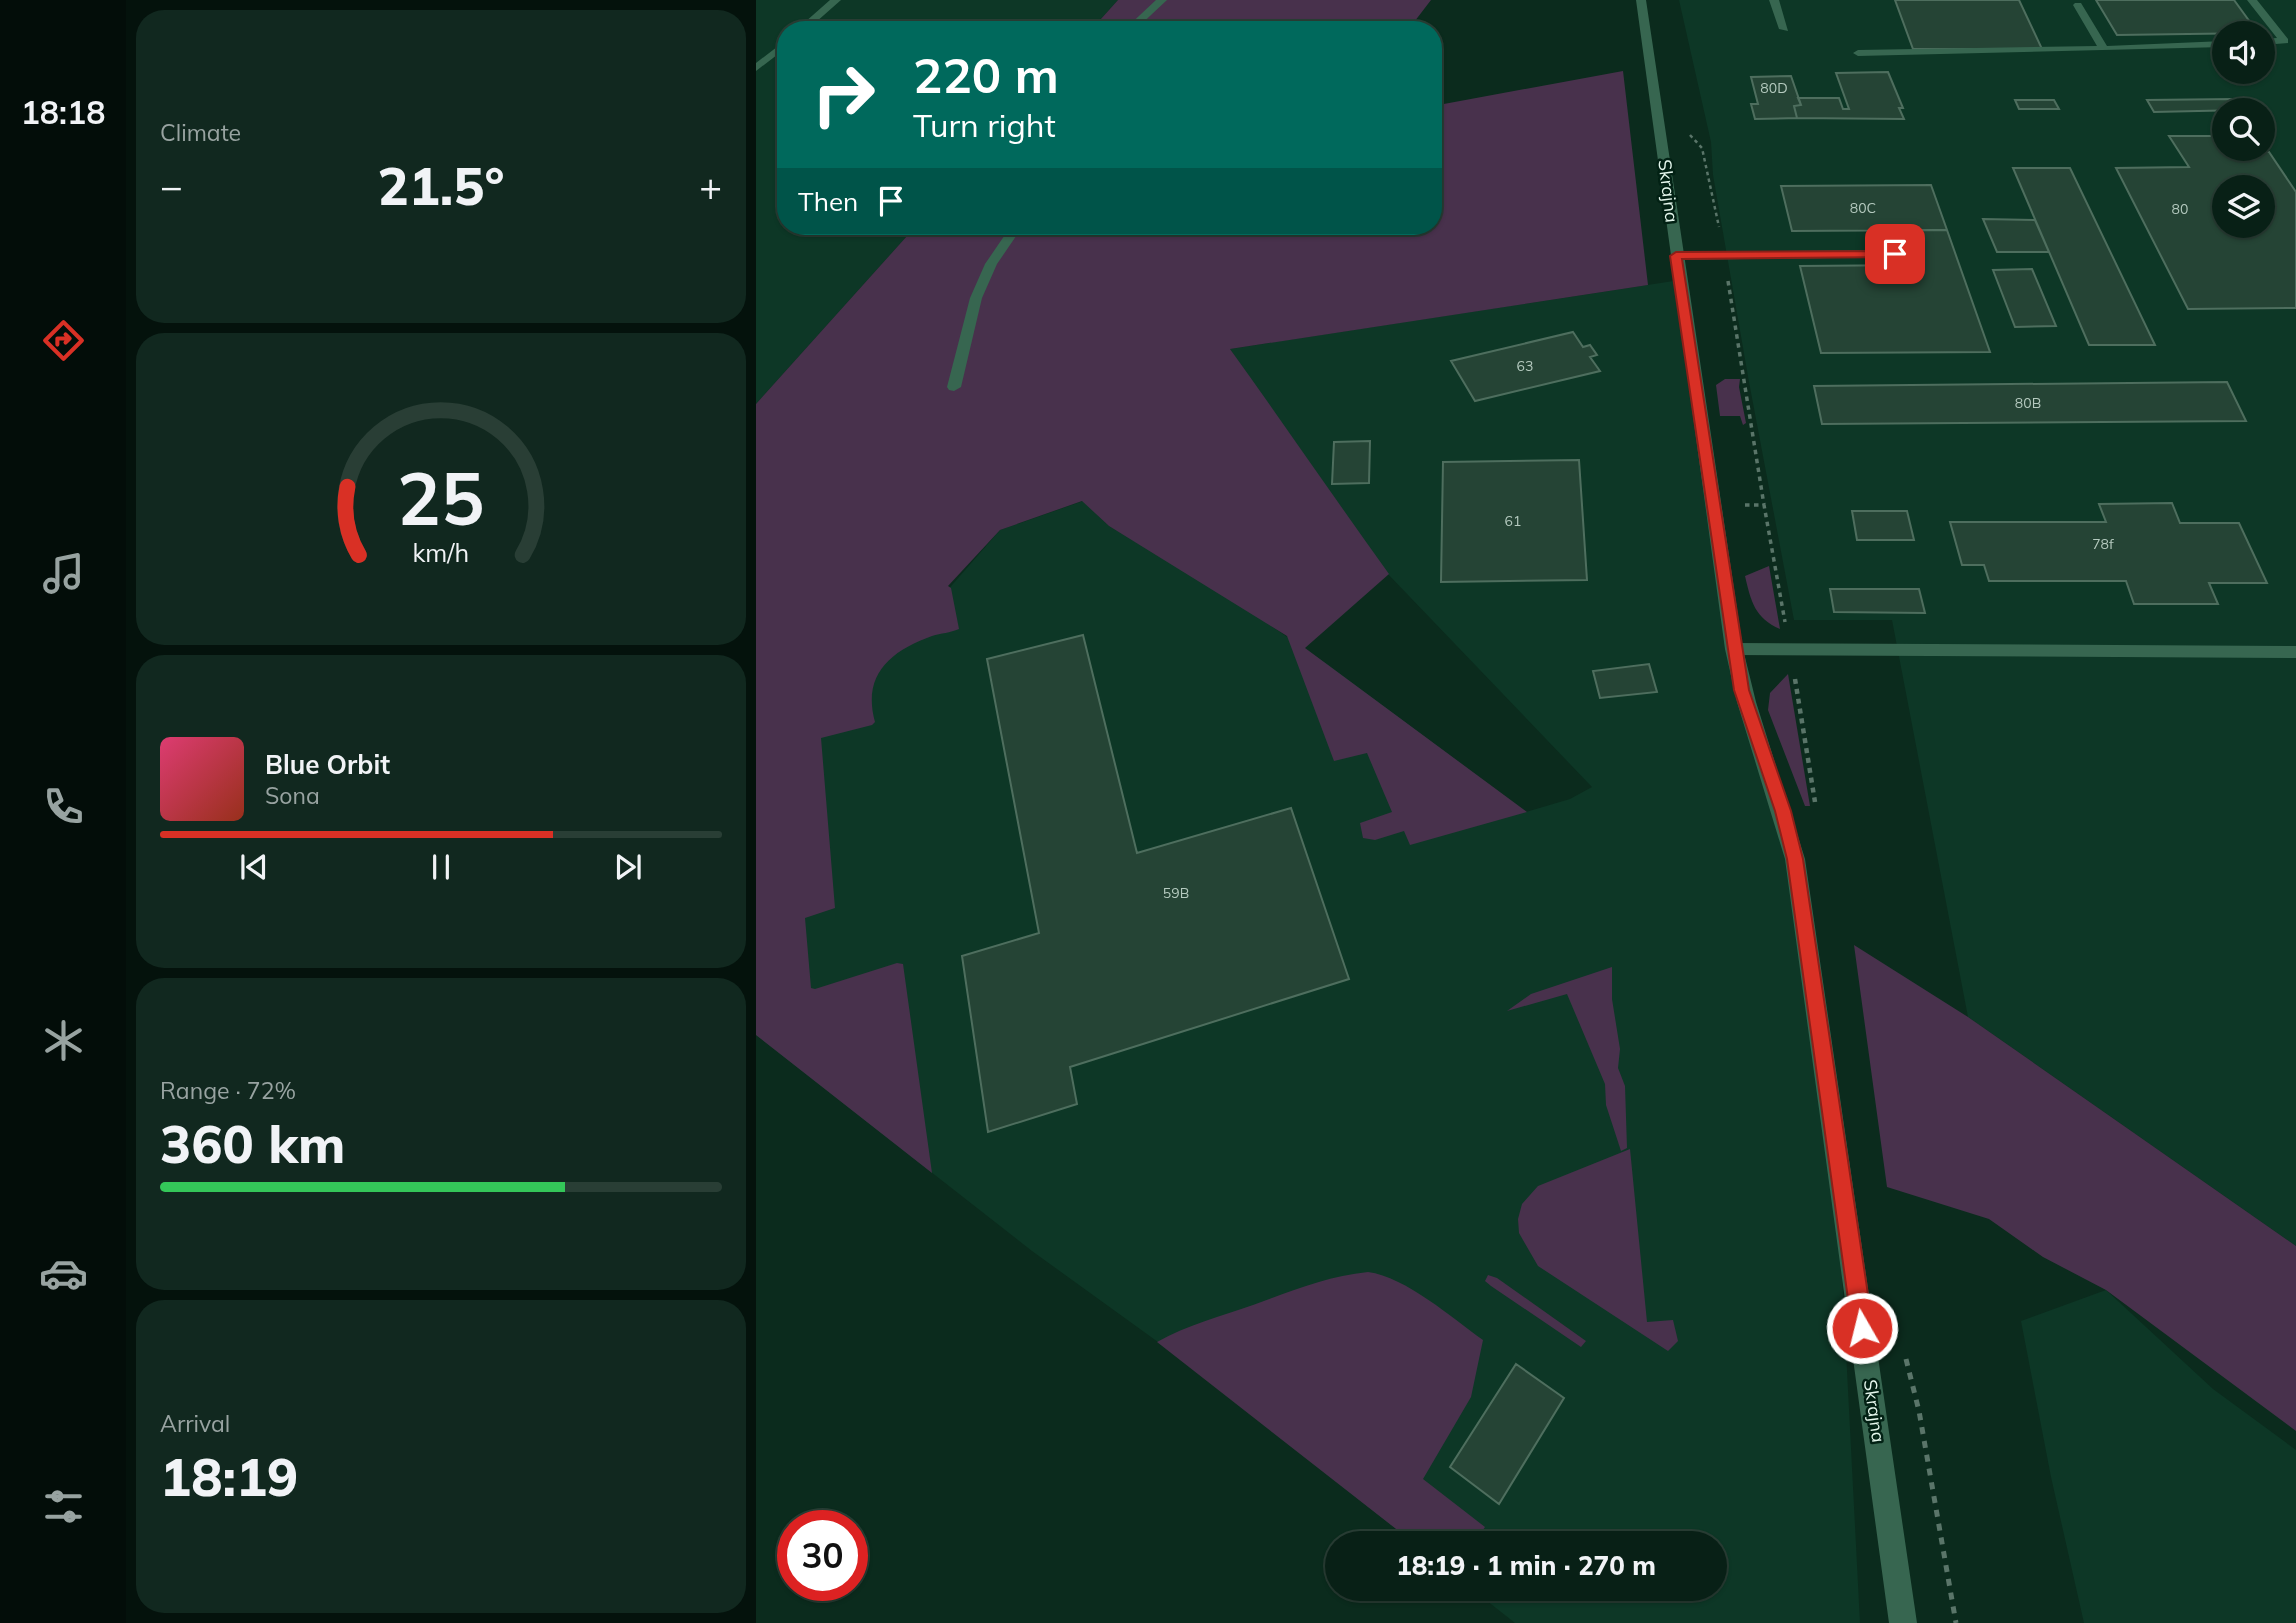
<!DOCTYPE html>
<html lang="en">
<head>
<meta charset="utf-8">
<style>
  body { margin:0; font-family:Mulish,sans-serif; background:#11281f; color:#f1f3f6; height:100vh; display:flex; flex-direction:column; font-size:26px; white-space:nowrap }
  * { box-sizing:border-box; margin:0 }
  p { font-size:23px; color:#98a3a1 }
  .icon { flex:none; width:38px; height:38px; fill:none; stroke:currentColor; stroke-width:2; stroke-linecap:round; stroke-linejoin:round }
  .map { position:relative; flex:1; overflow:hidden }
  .drawer { display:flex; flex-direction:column; gap:10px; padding:10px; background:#04120c; width:630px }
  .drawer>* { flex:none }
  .top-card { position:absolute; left:21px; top:21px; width:665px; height:214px; border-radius:28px; box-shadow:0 2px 5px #0004,0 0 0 2px #293e35; background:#00695c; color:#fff; overflow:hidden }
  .tools { position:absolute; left:1456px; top:21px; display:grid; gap:14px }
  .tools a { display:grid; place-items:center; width:63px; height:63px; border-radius:50%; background:#082016; box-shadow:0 2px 5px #0004,0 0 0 2px #293e35; font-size:35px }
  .speed { position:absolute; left:21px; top:1510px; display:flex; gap:14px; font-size:35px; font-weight:700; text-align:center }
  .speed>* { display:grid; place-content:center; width:91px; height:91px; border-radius:50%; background:#082016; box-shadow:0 2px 5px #0004,0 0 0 2px #293e35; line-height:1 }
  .speed .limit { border:10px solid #d22; background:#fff; color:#111 }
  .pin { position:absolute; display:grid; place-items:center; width:60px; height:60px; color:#fff; margin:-30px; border-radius:14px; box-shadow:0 4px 10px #0006 }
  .me { position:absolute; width:77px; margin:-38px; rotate:352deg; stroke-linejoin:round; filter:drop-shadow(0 0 5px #0008) }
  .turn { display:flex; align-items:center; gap:24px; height:147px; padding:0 21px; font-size:32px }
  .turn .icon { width:91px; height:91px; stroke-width:2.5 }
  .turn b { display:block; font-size:49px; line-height:60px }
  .then { display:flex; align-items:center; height:66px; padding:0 21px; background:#0003; gap:14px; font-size:26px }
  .big { font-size:52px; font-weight:800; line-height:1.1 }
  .drawer .card { flex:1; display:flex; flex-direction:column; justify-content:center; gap:10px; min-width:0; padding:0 24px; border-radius:28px; background:#11281f }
  .drawer .dial { align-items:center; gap:0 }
  .dial svg { height:182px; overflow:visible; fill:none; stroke:#293e35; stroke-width:7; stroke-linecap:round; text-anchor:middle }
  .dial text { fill:#f1f3f6; stroke:none }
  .song { display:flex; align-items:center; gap:21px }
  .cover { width:84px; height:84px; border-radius:10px; background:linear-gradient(135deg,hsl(340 70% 55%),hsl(10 70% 35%)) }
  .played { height:7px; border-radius:4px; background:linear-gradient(90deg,#d93025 70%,#293e35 70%) }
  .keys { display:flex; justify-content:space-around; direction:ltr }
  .heat { display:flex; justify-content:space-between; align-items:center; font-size:38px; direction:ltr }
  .charge { height:10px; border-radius:5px; background:linear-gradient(90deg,#34c759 72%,#293e35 0) }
  .trip { position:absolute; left:569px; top:1531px; width:402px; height:70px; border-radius:35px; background:#082016; box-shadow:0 2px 5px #0004,0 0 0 2px #293e35; font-weight:800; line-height:70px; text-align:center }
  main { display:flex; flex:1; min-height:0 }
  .menu { display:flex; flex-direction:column; width:126px; justify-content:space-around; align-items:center; background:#030d09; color:#98a3a1 }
  .menu .icon { width:49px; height:49px }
  .menu .current { color:#d93025 }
  .menu b { font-size:32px; color:#f1f3f6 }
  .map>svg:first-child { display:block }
  .built { fill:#0d3726; fill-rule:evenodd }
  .green { fill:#48314c }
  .building { fill:#254435; stroke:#4e6e5e; stroke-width:2; fill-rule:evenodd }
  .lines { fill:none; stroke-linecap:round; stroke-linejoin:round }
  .path-far3 { stroke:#5a7569; stroke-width:2.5; stroke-dasharray:3.5 3.5; stroke-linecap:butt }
  .path-far2 { stroke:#5a7569; stroke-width:3.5; stroke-dasharray:4.5 4.5; stroke-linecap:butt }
  .path-far1 { stroke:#5a7569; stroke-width:4.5; stroke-dasharray:5 5; stroke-linecap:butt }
  .path { stroke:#5a7569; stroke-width:5; stroke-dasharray:7 7; stroke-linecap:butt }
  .service { fill:#376650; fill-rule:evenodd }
  .minor { fill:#376650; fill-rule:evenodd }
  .route { fill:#d93025; stroke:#8d1f18; stroke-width:2 }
  .labels { text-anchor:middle; stroke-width:5; stroke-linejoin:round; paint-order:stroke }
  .number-label { font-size:14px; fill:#b5cabf }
  .street-label { font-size:18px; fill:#e5f7ed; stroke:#022114 }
</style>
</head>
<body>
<main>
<nav class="menu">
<b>18:18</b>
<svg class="icon current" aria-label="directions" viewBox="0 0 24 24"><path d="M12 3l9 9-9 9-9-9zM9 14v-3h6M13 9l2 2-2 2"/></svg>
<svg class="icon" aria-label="music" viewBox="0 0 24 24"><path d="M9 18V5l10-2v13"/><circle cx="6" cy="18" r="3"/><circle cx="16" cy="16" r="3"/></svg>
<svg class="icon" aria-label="phone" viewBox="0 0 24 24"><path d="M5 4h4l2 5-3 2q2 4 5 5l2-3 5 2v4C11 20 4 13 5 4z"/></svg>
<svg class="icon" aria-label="climate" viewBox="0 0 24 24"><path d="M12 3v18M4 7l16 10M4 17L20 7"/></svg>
<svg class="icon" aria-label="car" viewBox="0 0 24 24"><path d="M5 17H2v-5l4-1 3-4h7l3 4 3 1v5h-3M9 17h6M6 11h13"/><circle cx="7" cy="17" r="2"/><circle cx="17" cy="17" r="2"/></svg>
<svg class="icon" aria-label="filters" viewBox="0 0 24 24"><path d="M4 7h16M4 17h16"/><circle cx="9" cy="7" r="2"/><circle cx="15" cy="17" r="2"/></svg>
</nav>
<section class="drawer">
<div class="card"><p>Climate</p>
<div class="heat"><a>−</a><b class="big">21.5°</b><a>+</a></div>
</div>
<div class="card dial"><svg viewBox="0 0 100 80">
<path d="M14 69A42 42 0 1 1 86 69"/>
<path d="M14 69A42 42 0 0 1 9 39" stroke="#d93025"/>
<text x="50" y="56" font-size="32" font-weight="700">25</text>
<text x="50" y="72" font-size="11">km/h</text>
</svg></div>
<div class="card">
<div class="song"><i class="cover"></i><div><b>Blue Orbit</b><p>Sona</p></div></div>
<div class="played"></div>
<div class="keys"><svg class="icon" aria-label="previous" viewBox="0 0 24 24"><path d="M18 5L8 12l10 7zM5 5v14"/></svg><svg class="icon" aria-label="pause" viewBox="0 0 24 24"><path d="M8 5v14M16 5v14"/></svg><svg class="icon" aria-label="next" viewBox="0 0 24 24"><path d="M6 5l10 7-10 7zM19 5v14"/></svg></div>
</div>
<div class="card"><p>Range · 72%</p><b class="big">360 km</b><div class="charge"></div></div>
<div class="card"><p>Arrival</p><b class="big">18:19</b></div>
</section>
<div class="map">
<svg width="1540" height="1623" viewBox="0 0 1540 1623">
  <rect width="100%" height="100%" fill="#0b2b1d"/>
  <!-- built -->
  <path class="built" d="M0,0H362L335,30H30V226H160L0,404Z
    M923,0H1540V1246L1212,1017L1136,620H1038L993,382L957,175L955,142ZM1468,33H1507V72H1468ZM1468,110H1507V149H1468ZM1468,187H1507V226H1468Z
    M924,280L978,649L1027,811L1083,1215L1104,1623H759L716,1589H959V1544L658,1543L530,1442L402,1342L276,1251L0,1035V932L27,779L244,530L327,501L353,526L471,596L571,664L770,812L814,799L836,787L630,572L531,436L474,349Z
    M1350,1290L1457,1389L1540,1450V1623H1328L1295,1477L1265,1321Z"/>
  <!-- green -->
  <path class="green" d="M362,0H675L652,30H335Z
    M867,71L892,285L474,349C528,424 579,499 633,574L549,648L771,812L654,845L648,831L619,840L607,838L604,823L636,812L611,753L578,761L531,636L353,526L326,501L244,530L192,586L195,588L203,629C194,633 185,633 176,636C134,651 106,675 119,722L116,725L65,738L79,908L49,918L55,988L59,989L141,963L147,964L176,1173L0,1035V404L160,226H677V106Z
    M969,379H984L983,387L990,423L987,425L984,416H964L960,385Z
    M1013,566L1024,629C999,618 995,602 989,576Z
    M1032,674L1054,806H1049L1012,710L1014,693Z
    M1098,945L1212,1017L1540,1246V1431L1350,1290L1287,1257L1233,1219L1131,1187Z
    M856,967V999L864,1049L862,1068L869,1086L871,1148L865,1151L850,1105L849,1084L811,994L751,1011L775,994Z
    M874,1149L891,1322L917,1320L922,1341L912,1351L782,1266L763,1233L762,1219L766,1204L782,1186Z
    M612,1272C650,1277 696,1318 727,1340L715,1397L667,1479L729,1527L718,1543H658L401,1342C431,1325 466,1316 497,1305C536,1291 571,1276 612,1272Z
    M732,1275L741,1278L830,1341L825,1347L735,1286L729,1281Z"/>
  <!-- building -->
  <path class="building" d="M1139,0H1263L1286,49H1157Z
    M1340,0H1478L1502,33L1361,35Z
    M1132,72L1147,108H1143L1148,119L1041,118L1038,106L1045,105L1042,98H1083L1087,109H1093L1080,73Z
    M1035,76L1045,105L1038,106L1041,118L999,119L995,104H1002L995,77Z
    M1479,99L1486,110L1398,112L1391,100Z
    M1259,100H1298L1303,109H1263Z
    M1413,136H1468V149L1513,152L1540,192V308L1432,309L1360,168L1433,167ZM1468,187H1507V226H1468Z
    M1257,168H1314L1399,345H1333Z
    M1175,185L1191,230L1036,231L1025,186Z
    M1227,219L1279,220L1293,252H1241Z
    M1152,230H1191L1234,352L1065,353L1044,266L1163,265Z
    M1276,269L1300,326L1259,327L1237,270Z
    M817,332L827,347L834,345L841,355L834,357L844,371L719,401L695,361Z
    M1471,382L1490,421L1066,424L1058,386Z
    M614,441L613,483L576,484L578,442Z
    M823,460L831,580L685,582L687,462Z
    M1416,503L1424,523H1483L1511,583H1453L1462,604H1378L1370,581H1233L1228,565H1206L1194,522H1350L1343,504Z
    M1096,511H1151L1158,540H1101Z
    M1074,589H1163L1169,613L1078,612Z
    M327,635L381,853L535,808L593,979L314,1067L321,1104L232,1132L206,956L283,933L231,659Z
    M893,664L901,692L844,698L837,671Z
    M760,1364L808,1398L743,1504L694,1467Z"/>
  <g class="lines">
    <!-- path-far3 -->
    <path class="path-far3" d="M934,135L946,148L963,227"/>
    <!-- path-far2 -->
    <path class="path-far2" d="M972,281L1008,505
      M989,505H1008L1029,622"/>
    <!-- path-far1 -->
    <path class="path-far1" d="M1039,679L1059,802"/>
    <!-- path -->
    <path class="path" d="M1150,1359L1163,1411L1200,1623"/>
    <!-- service -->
    <path class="service" d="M74,0H85L51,30H40Z
      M400,0H411L379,30H368Z
      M1013,0H1023L1032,31L1023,29Z
      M1491,0H1501L1532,39V43L1507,45V39L1521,38Z
      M1319,3H1325L1351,46L1468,41V47L1102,56L1097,53L1102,50L1341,46L1317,5Z
      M30,40V48L0,71V63Z
      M255,226H267L241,264L226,298L205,387L198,391L193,390L191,387L214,298L229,264Z
      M1139,250L1145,254L1143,257L920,260L914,256L920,252Z
      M978,643L1540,646V658L978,655L970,649Z"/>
    <!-- minor -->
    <path class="minor" d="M880,0H890L987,649L1000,702L1049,859L1161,1623H1133L1029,859L981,702L969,649Z"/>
  </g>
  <!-- route -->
  <path class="route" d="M1139,251L1143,252V257L926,259L993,690L1035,811L1047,859L1117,1328L1114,1335L1106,1338L1099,1335L1096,1328L1031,859L1019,811L978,690L914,256L920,252Z"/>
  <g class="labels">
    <!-- number labels -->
    <g class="number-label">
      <text x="1018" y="93">80D</text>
      <text x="1107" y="213">80C</text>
      <text x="1424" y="214">80</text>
      <text x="769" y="371">63</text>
      <text x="1272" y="408">80B</text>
      <text x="757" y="526">61</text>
      <text x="1347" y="549">78f</text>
      <text x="420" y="898">59B</text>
    </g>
    <!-- street labels -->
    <g class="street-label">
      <text transform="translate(912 191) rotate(83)" y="6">Skrajna</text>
      <text transform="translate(1118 1411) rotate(82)" y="6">Skrajna</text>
    </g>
  </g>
</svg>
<div class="tools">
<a><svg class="icon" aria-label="sound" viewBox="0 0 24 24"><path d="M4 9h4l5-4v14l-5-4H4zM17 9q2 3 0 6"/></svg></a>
<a><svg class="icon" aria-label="search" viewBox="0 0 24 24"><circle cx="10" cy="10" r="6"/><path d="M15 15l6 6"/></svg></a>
<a><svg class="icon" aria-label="layers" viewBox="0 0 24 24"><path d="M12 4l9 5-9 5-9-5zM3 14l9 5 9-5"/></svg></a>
</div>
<div class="speed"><div class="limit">30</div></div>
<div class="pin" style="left:1139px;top:254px;background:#d93025"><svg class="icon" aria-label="arrive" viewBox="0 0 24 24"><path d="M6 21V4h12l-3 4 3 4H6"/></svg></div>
<svg class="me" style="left:1106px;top:1328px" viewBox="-20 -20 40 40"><circle r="17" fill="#d93025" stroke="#fff" stroke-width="3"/><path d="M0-11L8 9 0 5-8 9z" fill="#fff"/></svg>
<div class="trip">18:19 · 1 min · 270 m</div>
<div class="top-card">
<div class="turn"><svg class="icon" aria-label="right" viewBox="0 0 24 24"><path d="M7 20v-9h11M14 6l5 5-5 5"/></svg><div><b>220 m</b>Turn right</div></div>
<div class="then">Then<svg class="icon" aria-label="arrive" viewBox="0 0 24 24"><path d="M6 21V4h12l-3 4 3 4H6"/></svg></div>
</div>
</div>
</main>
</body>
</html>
